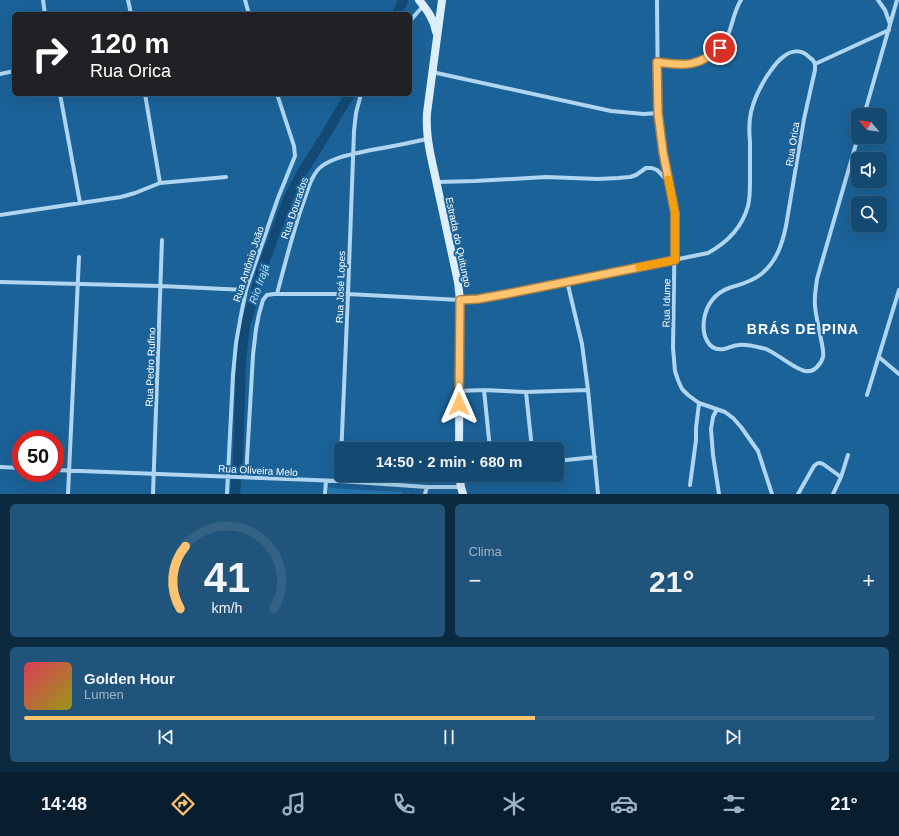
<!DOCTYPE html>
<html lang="pt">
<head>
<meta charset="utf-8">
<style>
  body { margin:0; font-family:Helvetica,sans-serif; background:#21547a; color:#f1f3f6; height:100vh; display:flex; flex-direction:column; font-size:15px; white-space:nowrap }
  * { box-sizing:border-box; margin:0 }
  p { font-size:13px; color:#9db3c4 }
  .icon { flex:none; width:22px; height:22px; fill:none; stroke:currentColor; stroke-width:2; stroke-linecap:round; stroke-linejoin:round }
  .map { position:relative; height:494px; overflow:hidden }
  .details { display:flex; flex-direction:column; gap:10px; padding:10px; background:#0b293f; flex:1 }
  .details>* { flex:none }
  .banner { position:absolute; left:12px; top:12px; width:400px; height:84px; border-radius:6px; box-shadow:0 4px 16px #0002,0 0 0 1px #336284; background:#202124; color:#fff; overflow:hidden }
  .needle { width:26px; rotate:299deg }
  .fabs { position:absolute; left:851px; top:108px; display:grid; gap:8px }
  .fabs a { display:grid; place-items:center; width:36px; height:36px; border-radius:6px; background:#144a72; box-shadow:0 4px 16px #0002,0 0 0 1px #336284; font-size:20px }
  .speed { position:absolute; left:12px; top:430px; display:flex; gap:8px; font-size:20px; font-weight:700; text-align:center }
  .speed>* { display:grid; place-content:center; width:52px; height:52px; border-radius:50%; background:#144a72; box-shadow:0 4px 16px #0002,0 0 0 1px #336284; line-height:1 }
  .speed .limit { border:6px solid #d22; background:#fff; color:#111 }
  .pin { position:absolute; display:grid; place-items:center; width:34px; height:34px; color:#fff; margin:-17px; border:2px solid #fff; border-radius:50%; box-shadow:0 1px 4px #0007 }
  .me { position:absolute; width:44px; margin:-22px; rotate:0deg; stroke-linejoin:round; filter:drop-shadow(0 0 3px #0008) }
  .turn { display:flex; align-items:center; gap:14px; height:84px; padding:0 12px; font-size:18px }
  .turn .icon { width:52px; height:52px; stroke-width:2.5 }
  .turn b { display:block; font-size:28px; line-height:34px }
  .big { font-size:30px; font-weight:700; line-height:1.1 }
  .details .tile { flex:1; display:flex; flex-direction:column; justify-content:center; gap:6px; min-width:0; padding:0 14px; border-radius:6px; background:#21547a }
  .details .dial { align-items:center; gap:0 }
  .dial svg { height:104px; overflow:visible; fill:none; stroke:#336284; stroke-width:7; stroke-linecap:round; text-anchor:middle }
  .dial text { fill:#f1f3f6; stroke:none }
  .song { display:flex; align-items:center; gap:12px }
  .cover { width:48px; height:48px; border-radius:6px; background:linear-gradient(135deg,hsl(350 70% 55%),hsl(60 70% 35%)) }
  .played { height:4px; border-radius:2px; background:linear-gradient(90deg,#ffc26e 60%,#336284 60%) }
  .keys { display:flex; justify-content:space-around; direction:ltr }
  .heat { display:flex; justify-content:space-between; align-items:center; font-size:22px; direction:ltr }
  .details .tiles { flex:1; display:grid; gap:10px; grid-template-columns:1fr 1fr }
  .tile:last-child { grid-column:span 2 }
  .trip { position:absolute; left:334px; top:442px; width:230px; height:40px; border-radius:6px; background:#144a72; box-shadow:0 4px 16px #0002,0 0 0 1px #336284; font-weight:700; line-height:40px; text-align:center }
  .tab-bar { display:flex; height:64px; justify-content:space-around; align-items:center; background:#081e2e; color:#9db3c4 }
  .tab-bar .icon { width:28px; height:28px }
  .tab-bar .current { color:#ffc26e }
  .tab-bar b { font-size:18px; color:#f1f3f6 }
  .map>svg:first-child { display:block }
  .green { fill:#2476b1 }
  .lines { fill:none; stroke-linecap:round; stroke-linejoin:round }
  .river { stroke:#124a75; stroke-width:10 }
  .street { stroke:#afd5f0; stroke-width:4 }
  .secondary { stroke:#ddeefb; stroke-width:8 }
  .route-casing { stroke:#a67e48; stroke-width:10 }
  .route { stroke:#ffc26e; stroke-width:7 }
  .slow { stroke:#f59e0b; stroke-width:7 }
  .labels { text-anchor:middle; stroke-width:4; stroke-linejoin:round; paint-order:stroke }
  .street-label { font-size:10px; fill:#fff; stroke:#1b6298 }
  .water-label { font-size:11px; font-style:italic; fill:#bcdef7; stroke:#1b6298 }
  .district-label { font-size:14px; font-weight:bold; letter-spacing:1px; fill:#fff; stroke:#1b6298 }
</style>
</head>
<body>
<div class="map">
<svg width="899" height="494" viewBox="0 0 899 494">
  <rect width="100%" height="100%" fill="#1b6298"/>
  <!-- green -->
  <path class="green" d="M328,488L402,492V494H328Z"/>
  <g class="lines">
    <!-- river -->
    <path class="river" d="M397,14L403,0
      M235,494L238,458L241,362L245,326L249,313L262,268L288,199L301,174L320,144L350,94"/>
    <!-- street -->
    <path class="street" d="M43,0L45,14
      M128,0L131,14
      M245,0L249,14
      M657,0L658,113L663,152L675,213L673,348L675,371L678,380L682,389L688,395L699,403L725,412L733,418L741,427L758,451L772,494
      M878,0L885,10L890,24
      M410,21L423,6
      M657,62C666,64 675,65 685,65C703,64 721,52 728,35C733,23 734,11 741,0
      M815,64L889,30
      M432,72L611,111L644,114L658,113
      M0,74L14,71
      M60,94L80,203
      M145,94L160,183
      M864,115L897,0
      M437,182L475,181L546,177L598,179L618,178L630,177L636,175L646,168H652L657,170L668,181
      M0,215L121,197L135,193L160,183L226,177
      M567,281L582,344L588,390L598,494
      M0,282L161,286L246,290
      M277,294C285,264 292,235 302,206C307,193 311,174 322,166C336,156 355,154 371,150C390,147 409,143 427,139
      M879,357L899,374
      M484,390L490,449
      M459,391L484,390L526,392L588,390
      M526,392L532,449
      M867,395L899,290
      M717,409L713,417L711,429L713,455L719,494
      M557,461L595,457
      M0,467L21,468
      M55,470L340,481L427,487H460
      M246,477L253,355L256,329L259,314L263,300L267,295L274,294H348L460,300L478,299L506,294L708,253C728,242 742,228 748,206C750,198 750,189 750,181C750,168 750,155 750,142C749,132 749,121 751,112C754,99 760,87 767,76C772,69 776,62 783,57C791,50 801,49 809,57C812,59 814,61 815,64C815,66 815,68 815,70L804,119L786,226C782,245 776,263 760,275C749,283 741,284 729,288C715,293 706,305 704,320C702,333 707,352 724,349C729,348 734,345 739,345C748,344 757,347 766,349C778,354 794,369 805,371C810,372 814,370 817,367C819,365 822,361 823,357C824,351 822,345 821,339C819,328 816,317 815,306C814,297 816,288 817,279L858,137
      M340,481L348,294L354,131L356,113L361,94
      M690,485L696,440V428L699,403
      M68,494L79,257
      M153,494L162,240
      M227,494L233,375L236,343L241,315L246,290L278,198L295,156L294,146L277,94
      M325,494L326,481
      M425,494L427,487
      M798,494L814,466C817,463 819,462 823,464L841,477
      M833,494L841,477L848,455"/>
    <!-- secondary -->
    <path class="secondary" d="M419,0C427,10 434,19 436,32
      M442,0L427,113C426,128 428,143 431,157L458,282L460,300L459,449
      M459,475L461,487L463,494"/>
  </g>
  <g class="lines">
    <defs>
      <path id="route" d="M459,404L460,300L478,299L506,294L675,260V213L663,152L658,113L657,62C685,66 698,67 720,48"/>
    </defs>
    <!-- route casing -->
    <use href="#route" class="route-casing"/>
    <!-- route -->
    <use href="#route" class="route"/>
    <!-- slow -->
    <path class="slow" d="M639,267L675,260V213L668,179"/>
  </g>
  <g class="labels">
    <!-- street labels -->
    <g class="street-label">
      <text transform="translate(792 144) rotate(-81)" y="4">Rua Orica</text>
      <text transform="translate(294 208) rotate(-71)" y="4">Rua Dourados</text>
      <text transform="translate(459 242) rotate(78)" y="4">Estrada do Quitungo</text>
      <text transform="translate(248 264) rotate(-72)" y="4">Rua Antônio João</text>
      <text transform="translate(340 287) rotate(-88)" y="4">Rua José Lopes</text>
      <text transform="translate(666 303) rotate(-89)" y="4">Rua Idume</text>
      <text transform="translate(150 367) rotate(-88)" y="4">Rua Pedro Rufino</text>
      <text transform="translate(258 470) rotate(3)" y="4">Rua Oliveira Melo</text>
    </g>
    <!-- water labels -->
    <g class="water-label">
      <text transform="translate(259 284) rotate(-71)" y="4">Rio Irajá</text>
    </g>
    <!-- district labels -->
    <g class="district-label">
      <text x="803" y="334">BRÁS DE PINA</text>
    </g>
  </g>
</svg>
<div class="fabs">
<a><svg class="needle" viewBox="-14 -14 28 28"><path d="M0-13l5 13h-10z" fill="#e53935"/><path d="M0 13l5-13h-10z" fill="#9db3c4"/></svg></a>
<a><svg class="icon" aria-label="sound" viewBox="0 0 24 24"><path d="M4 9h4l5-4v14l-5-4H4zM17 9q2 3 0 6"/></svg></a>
<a><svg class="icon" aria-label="search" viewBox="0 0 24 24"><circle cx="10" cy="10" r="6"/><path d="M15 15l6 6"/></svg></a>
</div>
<div class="speed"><div class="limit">50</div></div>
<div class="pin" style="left:720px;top:48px;background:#d93025"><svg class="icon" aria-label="arrive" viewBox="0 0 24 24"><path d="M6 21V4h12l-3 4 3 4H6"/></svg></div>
<svg class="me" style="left:459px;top:404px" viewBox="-20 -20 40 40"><path d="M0-17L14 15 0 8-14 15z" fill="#ffc26e" stroke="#fff" stroke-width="4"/></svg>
<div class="trip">14:50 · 2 min · 680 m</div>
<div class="banner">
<div class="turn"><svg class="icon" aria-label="right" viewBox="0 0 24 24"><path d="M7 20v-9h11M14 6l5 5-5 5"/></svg><div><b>120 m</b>Rua Orica</div></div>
</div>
</div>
<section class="details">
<div class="tiles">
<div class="tile dial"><svg viewBox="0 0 100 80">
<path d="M14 69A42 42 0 1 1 86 69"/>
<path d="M14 69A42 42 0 0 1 18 21" stroke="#ffc26e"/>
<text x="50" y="56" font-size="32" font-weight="700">41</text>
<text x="50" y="72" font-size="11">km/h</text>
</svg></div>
<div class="tile"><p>Clima</p>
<div class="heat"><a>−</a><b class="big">21°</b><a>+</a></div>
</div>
<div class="tile">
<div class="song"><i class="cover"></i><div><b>Golden Hour</b><p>Lumen</p></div></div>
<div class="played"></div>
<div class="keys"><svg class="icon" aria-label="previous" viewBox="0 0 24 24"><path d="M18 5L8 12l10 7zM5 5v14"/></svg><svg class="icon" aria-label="pause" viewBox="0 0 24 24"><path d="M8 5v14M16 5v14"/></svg><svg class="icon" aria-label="next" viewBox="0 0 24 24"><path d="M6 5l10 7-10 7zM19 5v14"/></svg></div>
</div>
</div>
</section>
<nav class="tab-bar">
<b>14:48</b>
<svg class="icon current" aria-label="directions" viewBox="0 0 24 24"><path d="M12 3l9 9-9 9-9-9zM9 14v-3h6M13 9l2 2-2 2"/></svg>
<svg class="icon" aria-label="music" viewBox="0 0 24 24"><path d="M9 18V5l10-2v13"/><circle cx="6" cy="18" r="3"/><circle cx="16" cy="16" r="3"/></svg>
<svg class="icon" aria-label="phone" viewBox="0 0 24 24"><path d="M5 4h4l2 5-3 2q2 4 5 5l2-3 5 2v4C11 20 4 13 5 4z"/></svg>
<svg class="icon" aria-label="climate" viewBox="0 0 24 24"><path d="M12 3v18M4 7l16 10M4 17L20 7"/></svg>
<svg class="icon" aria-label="car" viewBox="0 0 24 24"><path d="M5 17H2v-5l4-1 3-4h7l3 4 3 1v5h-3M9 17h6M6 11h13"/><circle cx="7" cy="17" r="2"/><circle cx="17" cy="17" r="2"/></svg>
<svg class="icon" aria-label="filters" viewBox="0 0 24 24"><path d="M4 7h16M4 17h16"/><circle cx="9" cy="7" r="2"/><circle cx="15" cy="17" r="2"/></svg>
<b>21°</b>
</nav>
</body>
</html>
